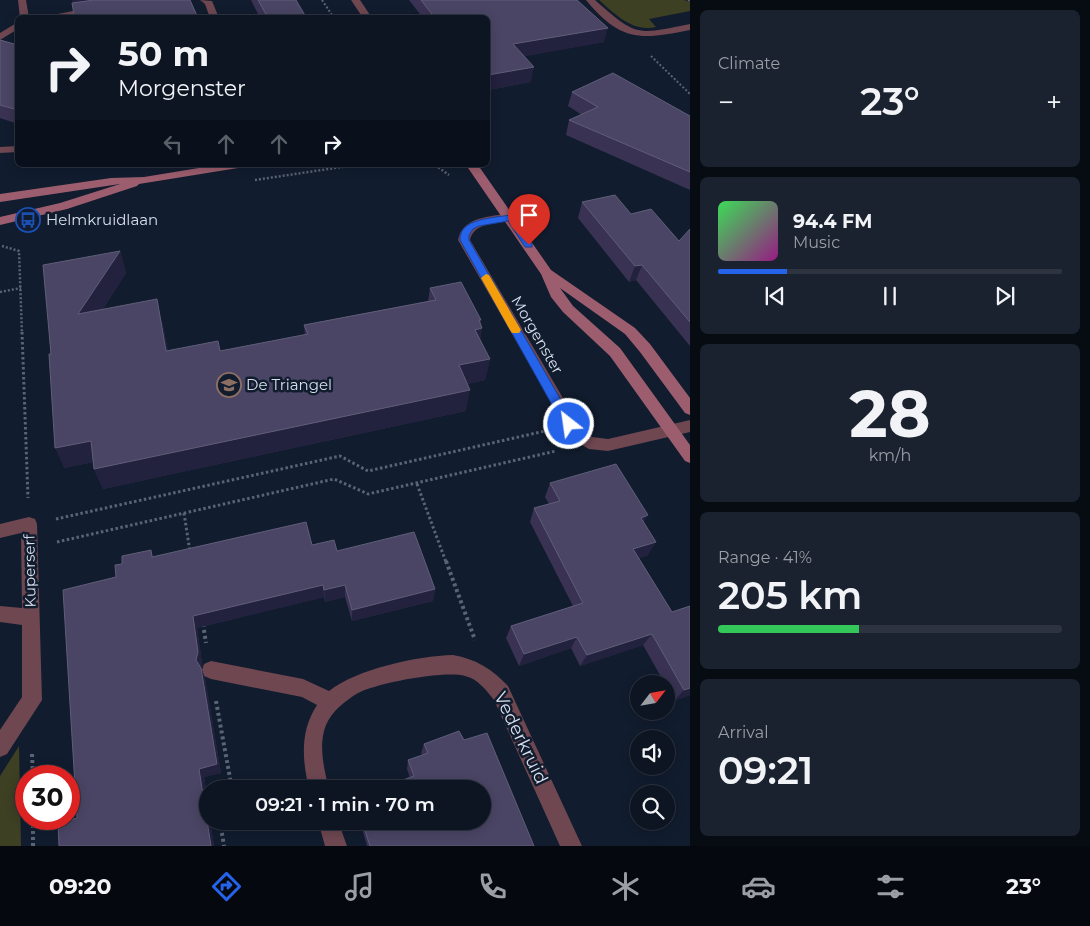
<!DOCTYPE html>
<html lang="en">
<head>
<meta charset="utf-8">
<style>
  body { margin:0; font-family:Montserrat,sans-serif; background:#1b222f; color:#f1f3f6; height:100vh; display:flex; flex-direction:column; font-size:19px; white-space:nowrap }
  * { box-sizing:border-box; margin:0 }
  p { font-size:16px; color:#9a9fa5 }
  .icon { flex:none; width:28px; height:28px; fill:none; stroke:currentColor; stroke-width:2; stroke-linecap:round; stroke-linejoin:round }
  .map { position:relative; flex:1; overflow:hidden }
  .side { display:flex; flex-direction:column; gap:10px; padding:10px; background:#070c13; width:400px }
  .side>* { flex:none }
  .guide { position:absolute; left:15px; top:15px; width:475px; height:152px; border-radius:8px; box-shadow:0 2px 12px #0003,0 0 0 1px #2d3440; background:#0d1522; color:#f1f3f6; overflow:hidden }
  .needle { width:32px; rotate:59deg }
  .buttons { position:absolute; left:630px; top:675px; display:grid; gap:10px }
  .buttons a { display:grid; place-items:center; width:45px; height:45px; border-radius:50%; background:#0d1522; box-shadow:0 2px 12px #0003,0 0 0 1px #2d3440; font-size:25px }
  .speed { position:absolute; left:15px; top:765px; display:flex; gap:10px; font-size:25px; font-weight:700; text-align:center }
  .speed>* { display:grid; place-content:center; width:65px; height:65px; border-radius:50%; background:#0d1522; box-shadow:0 2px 12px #0003,0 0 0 1px #2d3440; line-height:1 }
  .speed .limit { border:8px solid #d22; background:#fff; color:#111 }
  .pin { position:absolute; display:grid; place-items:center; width:42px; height:42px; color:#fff; margin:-51px -21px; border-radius:50% 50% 50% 0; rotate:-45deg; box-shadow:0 0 5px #0007 }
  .pin .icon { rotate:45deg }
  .me { position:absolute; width:55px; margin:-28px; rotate:330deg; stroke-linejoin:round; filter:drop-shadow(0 0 4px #0008) }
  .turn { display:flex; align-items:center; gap:18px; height:105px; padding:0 20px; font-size:22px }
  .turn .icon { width:65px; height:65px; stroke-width:2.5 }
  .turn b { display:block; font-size:35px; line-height:42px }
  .lanes { display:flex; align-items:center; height:48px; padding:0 20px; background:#0003; justify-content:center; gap:25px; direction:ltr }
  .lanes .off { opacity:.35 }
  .big { font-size:38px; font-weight:600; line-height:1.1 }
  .side .card { flex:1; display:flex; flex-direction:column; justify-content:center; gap:8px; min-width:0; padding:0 18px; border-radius:8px; background:#1b222f }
  .side .dial { align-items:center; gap:0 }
  .dial b { font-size:65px; line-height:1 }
  .song { display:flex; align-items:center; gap:15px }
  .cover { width:60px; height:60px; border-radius:8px; background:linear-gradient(135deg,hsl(130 70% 55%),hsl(310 70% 35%)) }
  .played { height:5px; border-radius:2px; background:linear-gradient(90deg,#2563eb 20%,#2d3440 20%) }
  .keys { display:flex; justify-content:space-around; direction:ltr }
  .heat { display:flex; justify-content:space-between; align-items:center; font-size:28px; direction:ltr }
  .charge { height:8px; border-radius:4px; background:linear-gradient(90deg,#34c759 41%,#2d3440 0) }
  .trip { position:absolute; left:199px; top:780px; width:292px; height:50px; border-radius:25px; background:#0d1522; box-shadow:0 2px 12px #0003,0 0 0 1px #2d3440; font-weight:600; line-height:50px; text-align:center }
  .menu { display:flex; height:80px; justify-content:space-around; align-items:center; background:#05080e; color:#9a9fa5 }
  .menu .icon { width:35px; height:35px }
  .menu .selected { color:#2563eb }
  .menu b { font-size:22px; color:#f1f3f6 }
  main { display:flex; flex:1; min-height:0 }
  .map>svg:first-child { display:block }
  .green { fill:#3e4024 }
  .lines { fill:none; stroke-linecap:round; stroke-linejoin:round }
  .path-far3 { stroke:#5a6474; stroke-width:2; stroke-dasharray:2 2; stroke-linecap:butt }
  .path-far2 { stroke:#5a6474; stroke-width:2.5; stroke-dasharray:2 2; stroke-linecap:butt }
  .path-far1 { stroke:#5a6474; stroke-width:3; stroke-dasharray:2.5 2.5; stroke-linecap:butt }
  .path { stroke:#5a6474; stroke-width:4; stroke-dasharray:3 3; stroke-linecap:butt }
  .street { fill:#6e4751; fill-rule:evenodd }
  .secondary { fill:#9c5e6e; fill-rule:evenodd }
  .wall { fill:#393253 }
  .shaded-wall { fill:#22213e }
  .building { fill:#4a4564; stroke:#605d79 }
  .route { fill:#2563eb; stroke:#184099 }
  .slow { fill:#f59e0b }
  .labels { text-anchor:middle; stroke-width:5; stroke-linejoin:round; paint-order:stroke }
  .poi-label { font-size:15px; fill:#d8dfec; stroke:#111c2e; text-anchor:start }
  .street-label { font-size:15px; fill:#d8dfec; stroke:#111c2e }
  .near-street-label { font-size:18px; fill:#d8dfec; stroke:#111c2e }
</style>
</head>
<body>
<main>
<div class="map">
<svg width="690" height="846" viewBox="0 0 690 846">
  <rect width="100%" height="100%" fill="#111c2e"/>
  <!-- green -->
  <path class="green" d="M599,0H684L690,2V11L649,19L656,27C632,32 616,15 599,0Z
    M19,746L21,846H0V776Z"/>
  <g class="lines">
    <!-- path-far3 -->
    <path class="path-far3" d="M322,0L334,18
      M688,0L690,1
      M651,56L690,94"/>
    <!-- path-far2 -->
    <path class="path-far2" d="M435,165L449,175
      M255,180L355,165H370
      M2,246L19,251L22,334
      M0,292L21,288"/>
    <!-- path-far1 -->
    <path class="path-far1" d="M22,332L28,498
      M417,484L446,562
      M184,513L190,552
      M56,519L340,456L368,471L545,431
      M57,542L334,479L368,494L556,451"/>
    <!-- path -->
    <path class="path" d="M446,561L475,640
      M203,624L206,643
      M216,701L232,789
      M32,754L33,776
      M33,819V846
      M220,821L224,846"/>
    <!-- street -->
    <path class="street" d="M18,0H26L29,18H20Z
      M200,0L212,1L219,18H210L205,4Z
      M351,0H360L372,18H363Z
      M586,0H595C637,37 636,35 690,24V30C640,40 621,42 586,0Z
      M94,7L99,10L97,12L62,18H37Z
      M18,22V29L0,40V33Z
      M18,146V152L0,153V147Z
      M510,213L516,217L514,220C499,224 474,221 470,240L583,432L592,437L608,439L690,420V432L608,451L589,449L573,440L458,240C463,216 490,217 510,213Z
      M29,517L35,519L37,524L42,700L7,754L0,757V730L22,697V625L0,622V606L22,608L21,533L0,538V524Z
      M453,655C476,659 492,669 508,686L582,846H560L494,700C486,690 478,679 465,676C445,670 377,683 358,693C345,701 332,711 326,725C318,745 324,769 329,789H309C302,759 300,731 317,705L302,697L211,679L204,676L202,670L204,664L211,661L303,679L329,691C357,669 417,656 453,655Z
      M318,821H338L347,846H325Z"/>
    <!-- secondary -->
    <path class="secondary" d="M217,165H244L238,168L139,184L137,186L67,209L0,225V217L60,203L120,184L0,202V194L111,178L144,177Z
      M466,165H478L551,270L635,328L650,344L690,398V415L685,413L640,352L625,334L560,288L573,306L620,348L690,445V463L685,461L610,356L563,312L551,297L541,274Z"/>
  </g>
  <!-- wall -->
  <path class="wall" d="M251,0H296L306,18H260Z
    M409,0H577L604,42L524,56L531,82L488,90V18H423Z
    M0,40L18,45V124L0,118Z
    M572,92L690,116V190L566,135L569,120L582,115L568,106Z
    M582,202L631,214L679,241L690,229V346L636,280L629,282L578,218Z
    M120,251L126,273L103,309L162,321L168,351H220L305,335L304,325L428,301L430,288L481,320L480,324L482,328L480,340L490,359L485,380L467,384L466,411L103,489L94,469L93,462L64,468L51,354Z
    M550,483L644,523L648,555L639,558L672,612L690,606V695L674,701L666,686V684H665L643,645L580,666L571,648L519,666L506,638L511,626L573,606L530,522L534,508L549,504L545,497Z
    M312,545L337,551L435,589L433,601L352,621L345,597L325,602L324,597L197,628L202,663L201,668L205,678L221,773L204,777L208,803V821H210L214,846H59L77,818L116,577L122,564L151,550L153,557Z
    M464,740L534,846H367L360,821H482L410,778L407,769L408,760L423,755L421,753L424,744Z"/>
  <!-- shaded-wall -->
  <path class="shaded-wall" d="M72,0H133L74,8Z
    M608,28L604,42L511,59L513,44Z
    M534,67L531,82L488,90V75Z
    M120,251L126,273L86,335L78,314Z
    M642,265L636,280L629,282L635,266Z
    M157,299L162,321L172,372L166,351Z
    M479,320H481L479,329L482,328L478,350L475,330Z
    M490,359L485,380L455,387L459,365Z
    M470,390L466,411L103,489L94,469Z
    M91,441L99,461L64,468L55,448Z
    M648,515L641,528V518Z
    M656,542L648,555L626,562L633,549Z
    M323,585L324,597L197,628L202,663L201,668L205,678L221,773L204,777L208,803V821H210L214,846H211L199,769L196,660L193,616Z
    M345,585V597L325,602L324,590Z
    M435,589L433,601L352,621V610Z
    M652,634L643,645L580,666L587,655Z
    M577,637L571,648L519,666L524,654Z
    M690,688V695L674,701L684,690Z"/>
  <!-- building -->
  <path class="building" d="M94,0H190L198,18H56L74,15L72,3Z
    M258,0H296L306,17L268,18Z
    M421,0H577L608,28L513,44L534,67L488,75V18H435Z
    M0,40L18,45V110L0,105Z
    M613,73L690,116V172L569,120L598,107L572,92Z
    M615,195L631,214L651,209L679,241L690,229V322L642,265L635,266L582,202Z
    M120,251L78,314L157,299L166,351L218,341L220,351L308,334L304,325L436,300L430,288L461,282L481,320H479L482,328L475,330L490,359L459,365L470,390L94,469L91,441L55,448L49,354H51L43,265Z
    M616,464L648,515L641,518L656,542L633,549L672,612L690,606V688L684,690L652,634L587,655L577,637L524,654L511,626L583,603L534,508L560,501L550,483Z
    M306,522L312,545L334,540L337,551L414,532L435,589L352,610L345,585L324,590L323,585L193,616L198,652L196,660L201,668L217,764L199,769L211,846H59L58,823L77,818L63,590L116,577L115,565L122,564V556L151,550L152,557Z
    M459,731L464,740L487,733L534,846H370L362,821H482V789H378L414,776L408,760L428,753L424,744Z"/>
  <!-- route -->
  <path class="route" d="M510,215H513L532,243V247H525L508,221L479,226L473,229L469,235V240L573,421L575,424L569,429L565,428L460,240C459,218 494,218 510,215Z"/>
  <!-- slow -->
  <path class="slow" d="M486,274L489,275L521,330L519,333H512L510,330L481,278Z"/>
  <!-- icons -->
  <defs>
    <symbol id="bus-ring" viewBox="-11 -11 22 22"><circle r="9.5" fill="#111c2e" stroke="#1a4fb4" stroke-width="1.5"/><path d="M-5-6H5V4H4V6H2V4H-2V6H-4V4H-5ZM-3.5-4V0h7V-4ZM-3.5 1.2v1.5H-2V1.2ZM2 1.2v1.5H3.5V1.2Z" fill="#1a4fb4"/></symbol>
    <symbol id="school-ring" viewBox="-11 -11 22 22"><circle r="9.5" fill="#111c2e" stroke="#8d6e63" stroke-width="1.5"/><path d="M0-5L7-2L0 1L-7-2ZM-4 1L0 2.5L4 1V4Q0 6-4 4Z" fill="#8d6e63"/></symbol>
  </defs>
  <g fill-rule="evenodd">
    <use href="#bus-ring" x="14" y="206" width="28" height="28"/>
    <use href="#school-ring" x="215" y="371" width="28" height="28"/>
  </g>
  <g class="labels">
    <!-- poi labels -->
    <g class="poi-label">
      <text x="46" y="225">Helmkruidlaan</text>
      <text x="246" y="390">De Triangel</text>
    </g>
    <!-- street labels -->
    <g class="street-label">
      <text transform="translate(537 335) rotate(60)" y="5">Morgenster</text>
      <text transform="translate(30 571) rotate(-91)" y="5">Kuperserf</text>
    </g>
    <!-- near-street labels -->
    <g class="near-street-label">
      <text transform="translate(521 738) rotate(64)" y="6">Vederkruid</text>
    </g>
  </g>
</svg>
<div class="buttons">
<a><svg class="needle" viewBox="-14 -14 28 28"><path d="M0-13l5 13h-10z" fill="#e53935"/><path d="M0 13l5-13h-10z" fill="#9a9fa5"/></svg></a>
<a><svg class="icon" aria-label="sound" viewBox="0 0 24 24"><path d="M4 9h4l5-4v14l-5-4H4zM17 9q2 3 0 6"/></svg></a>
<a><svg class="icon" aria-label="search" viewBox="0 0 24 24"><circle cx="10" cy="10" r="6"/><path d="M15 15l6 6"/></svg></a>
</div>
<div class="speed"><div class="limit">30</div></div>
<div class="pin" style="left:529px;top:245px;background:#d93025"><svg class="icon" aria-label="arrive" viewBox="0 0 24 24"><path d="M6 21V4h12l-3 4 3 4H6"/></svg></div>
<svg class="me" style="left:569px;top:424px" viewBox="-20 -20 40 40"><circle r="17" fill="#2563eb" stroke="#fff" stroke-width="3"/><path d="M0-11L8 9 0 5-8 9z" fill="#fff"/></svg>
<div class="trip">09:21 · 1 min · 70 m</div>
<div class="guide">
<div class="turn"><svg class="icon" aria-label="right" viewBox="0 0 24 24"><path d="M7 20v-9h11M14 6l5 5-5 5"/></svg><div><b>50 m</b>Morgenster</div></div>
<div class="lanes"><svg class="icon off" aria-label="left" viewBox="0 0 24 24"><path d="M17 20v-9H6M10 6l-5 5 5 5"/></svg><svg class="icon off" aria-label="ahead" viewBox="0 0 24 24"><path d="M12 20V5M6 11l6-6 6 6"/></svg><svg class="icon off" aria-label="ahead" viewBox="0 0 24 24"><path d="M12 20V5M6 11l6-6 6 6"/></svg><svg class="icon" aria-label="right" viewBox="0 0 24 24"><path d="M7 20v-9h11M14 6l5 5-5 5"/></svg></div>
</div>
</div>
<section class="side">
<div class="card"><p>Climate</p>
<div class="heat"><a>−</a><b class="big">23°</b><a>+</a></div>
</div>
<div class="card">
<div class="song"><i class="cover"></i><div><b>94.4 FM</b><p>Music</p></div></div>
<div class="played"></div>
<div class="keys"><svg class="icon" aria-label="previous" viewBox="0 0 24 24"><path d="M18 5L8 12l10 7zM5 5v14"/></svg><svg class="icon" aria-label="pause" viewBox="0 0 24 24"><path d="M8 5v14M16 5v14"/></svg><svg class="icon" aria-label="next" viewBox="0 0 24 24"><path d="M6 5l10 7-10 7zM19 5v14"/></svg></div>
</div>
<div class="card dial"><b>28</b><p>km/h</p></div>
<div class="card"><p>Range · 41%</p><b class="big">205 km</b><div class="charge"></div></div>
<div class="card"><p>Arrival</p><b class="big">09:21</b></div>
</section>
</main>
<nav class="menu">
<b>09:20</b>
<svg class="icon selected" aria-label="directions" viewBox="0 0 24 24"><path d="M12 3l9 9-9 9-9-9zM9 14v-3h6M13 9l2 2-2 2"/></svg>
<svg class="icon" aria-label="music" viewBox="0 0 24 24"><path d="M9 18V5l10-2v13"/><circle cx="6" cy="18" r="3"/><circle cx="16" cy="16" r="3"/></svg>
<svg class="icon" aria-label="phone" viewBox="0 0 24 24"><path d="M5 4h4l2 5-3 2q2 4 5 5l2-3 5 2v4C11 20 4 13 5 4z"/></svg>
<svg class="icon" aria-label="climate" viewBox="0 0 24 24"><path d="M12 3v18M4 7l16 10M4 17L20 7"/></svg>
<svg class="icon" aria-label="car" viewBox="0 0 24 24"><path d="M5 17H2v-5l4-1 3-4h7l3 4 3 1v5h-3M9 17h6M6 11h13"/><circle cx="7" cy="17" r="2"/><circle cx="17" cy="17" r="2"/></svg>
<svg class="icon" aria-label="filters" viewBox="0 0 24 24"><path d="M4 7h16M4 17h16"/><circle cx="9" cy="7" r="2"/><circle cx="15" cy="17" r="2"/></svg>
<b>23°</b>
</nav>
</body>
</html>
